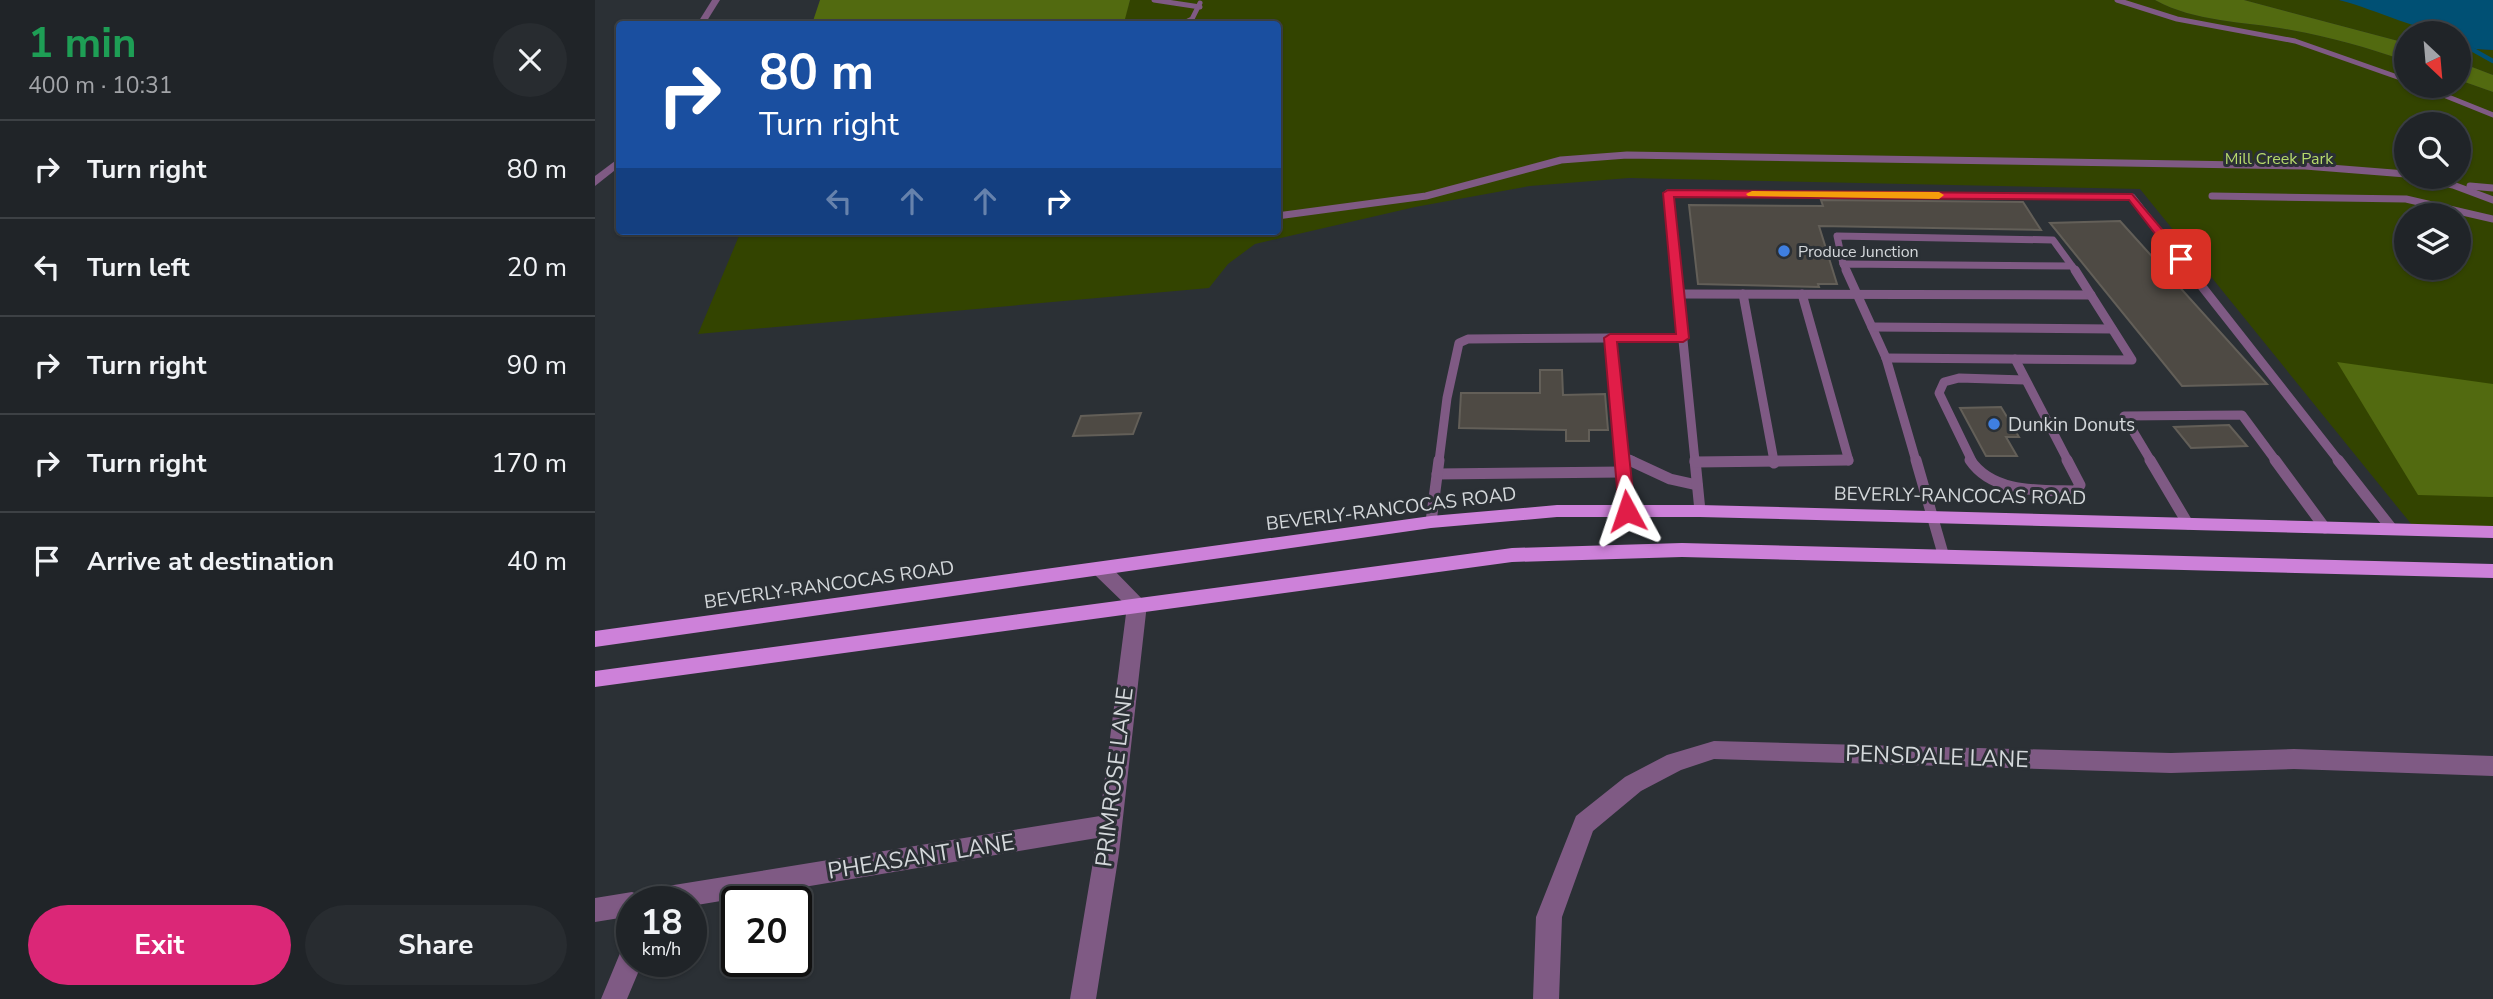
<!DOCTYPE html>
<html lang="en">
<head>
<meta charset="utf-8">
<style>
	body { margin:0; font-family:"Nunito Sans",sans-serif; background:#282c30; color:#f1f3f6; height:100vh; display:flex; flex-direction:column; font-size:26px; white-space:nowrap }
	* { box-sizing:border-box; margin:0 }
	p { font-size:23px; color:#a2a4a8 }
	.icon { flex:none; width:38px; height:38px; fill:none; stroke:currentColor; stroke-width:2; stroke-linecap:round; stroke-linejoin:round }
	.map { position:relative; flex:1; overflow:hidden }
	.side { display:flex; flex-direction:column; background:#202428; width:595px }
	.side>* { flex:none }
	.guide { position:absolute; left:21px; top:21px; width:665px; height:214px; border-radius:7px; box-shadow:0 2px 5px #0004,0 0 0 2px #3d4145; background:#1a4fa0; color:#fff; overflow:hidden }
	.needle { width:46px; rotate:154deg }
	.buttons { position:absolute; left:1799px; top:21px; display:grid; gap:14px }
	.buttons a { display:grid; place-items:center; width:77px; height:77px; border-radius:50%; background:#202428; box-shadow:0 2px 5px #0004,0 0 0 2px #3d4145; font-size:35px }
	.speed { position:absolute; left:21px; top:886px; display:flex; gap:14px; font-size:35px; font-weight:700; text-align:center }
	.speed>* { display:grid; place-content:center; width:91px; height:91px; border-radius:50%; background:#202428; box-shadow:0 2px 5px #0004,0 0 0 2px #3d4145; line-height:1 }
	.speed small { font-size:18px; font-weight:400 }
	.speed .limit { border:4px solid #111; border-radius:10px; background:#fff; color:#111 }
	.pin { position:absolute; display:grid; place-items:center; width:60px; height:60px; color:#fff; margin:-30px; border-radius:14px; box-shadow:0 4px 10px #0006 }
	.me { position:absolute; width:77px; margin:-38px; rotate:355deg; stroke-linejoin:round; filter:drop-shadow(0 0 5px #0008) }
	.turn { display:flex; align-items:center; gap:24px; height:147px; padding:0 28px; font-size:32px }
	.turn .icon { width:91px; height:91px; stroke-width:2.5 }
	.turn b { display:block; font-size:49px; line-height:60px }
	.lanes { display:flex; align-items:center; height:66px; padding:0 28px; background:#0003; justify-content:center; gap:35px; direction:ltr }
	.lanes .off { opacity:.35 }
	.round { display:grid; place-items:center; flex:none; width:74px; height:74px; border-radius:37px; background:#282c30 }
	.overview { display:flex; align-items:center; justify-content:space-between; height:119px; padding:0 28px }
	h1 { font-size:42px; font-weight:700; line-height:52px; color:#1e9e55 }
	.cta { display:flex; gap:14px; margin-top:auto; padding:14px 28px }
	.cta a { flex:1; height:80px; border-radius:42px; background:#db2777; color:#fff; font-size:28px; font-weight:700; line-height:80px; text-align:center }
	.cta a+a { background:#282c30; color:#f1f3f6 }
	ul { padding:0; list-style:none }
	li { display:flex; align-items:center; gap:21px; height:98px; padding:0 28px; border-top:2px solid #3d4145 }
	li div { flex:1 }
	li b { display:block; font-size:26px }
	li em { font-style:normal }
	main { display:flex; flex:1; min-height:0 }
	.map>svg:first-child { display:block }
	.green { fill:#340; fill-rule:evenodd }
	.forest { fill:#526a10 }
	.water { fill:#005074 }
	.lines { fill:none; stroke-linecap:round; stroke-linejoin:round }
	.stream { stroke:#005074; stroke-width:4.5 }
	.building { fill:#4e4a44; stroke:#635f58; stroke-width:2 }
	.lane-far3 { stroke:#7f5a84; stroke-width:5 }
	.lane-far2 { stroke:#7f5a84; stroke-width:7 }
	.lane-far1 { stroke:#7f5a84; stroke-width:9 }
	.lane { stroke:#7f5a84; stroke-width:11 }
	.street { fill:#7f5a84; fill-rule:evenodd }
	.primary { fill:#cd81d9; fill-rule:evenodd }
	.route { fill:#e11d48; stroke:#92132f; stroke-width:2 }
	.slow { fill:#f59e0b }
	.shop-dot { fill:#3f7fe0; stroke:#2b3035; stroke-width:2.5 }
	.labels { text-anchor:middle; stroke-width:6; stroke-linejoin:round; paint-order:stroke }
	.far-park-label { font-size:16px; fill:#b7da6c; stroke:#2b3035 }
	.far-poi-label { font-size:16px; fill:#d4d8db; stroke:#2b3035; text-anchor:start }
	.poi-label { font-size:19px; fill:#d4d8db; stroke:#2b3035; text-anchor:start }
	.street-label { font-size:19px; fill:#d4d8db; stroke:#2b3035 }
	.near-street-label { font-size:23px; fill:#d4d8db; stroke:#2b3035 }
</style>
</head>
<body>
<main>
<section class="side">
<div class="overview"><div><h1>1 min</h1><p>400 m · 10:31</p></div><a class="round"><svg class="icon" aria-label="close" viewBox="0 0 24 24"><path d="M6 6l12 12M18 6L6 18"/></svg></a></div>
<ul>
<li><svg class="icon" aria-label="right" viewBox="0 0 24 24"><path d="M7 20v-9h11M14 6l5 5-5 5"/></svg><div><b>Turn right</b></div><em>80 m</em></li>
<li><svg class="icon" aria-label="left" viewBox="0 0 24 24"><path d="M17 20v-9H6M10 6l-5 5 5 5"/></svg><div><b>Turn left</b></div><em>20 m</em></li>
<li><svg class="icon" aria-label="right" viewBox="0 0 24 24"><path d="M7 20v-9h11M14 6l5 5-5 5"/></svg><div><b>Turn right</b></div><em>90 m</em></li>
<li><svg class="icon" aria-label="right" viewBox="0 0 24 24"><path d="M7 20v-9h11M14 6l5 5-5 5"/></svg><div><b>Turn right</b></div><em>170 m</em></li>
<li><svg class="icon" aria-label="arrive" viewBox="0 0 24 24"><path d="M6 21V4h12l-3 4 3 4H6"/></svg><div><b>Arrive at destination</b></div><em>40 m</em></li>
</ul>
<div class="cta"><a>Exit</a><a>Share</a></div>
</section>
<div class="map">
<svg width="1898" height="999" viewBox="0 0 1898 999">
	<rect width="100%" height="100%" fill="#2b3035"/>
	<!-- green -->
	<g class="green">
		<path d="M535 0H1560C1602 23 1650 21 1696 30 1735 37 1774 48 1811 61V86H1864V80L1898 92V533L1821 530 1545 189 1034 178 935 186 820 207 660 244 633 264 614 288 103 334 146 231H682V24H475L529 19ZM1811 124H1864V177H1811ZM1811 215H1864V268H1811Z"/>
		<polygon points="1649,0 1744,0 1776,8 1840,33 1811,33 1811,43"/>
		<polygon points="1864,43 1881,49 1898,50 1898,75 1864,62"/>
	</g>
	<!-- forest -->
	<g class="forest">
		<polygon points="225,0 535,0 530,19 475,24 217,24"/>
		<path d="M1560 0H1649L1811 43V61C1774 48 1735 37 1696 30 1650 21 1602 23 1560 0Z"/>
		<polygon points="1864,62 1898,75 1898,92 1864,80"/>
		<polygon points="1742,362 1898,384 1898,497 1823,495"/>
	</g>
	<!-- water -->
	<path class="water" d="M1744 0H1898V50L1881 49 1864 43V33C1823 33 1784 10 1744 0Z"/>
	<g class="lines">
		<!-- stream -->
		<polyline class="stream" points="1864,42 1898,61"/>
	</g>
	<!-- building -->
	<g class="building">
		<polygon points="1226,200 1428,202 1446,230 1224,226 1242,284 1223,284 1224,287 1103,284 1094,205 1228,206"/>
		<polygon points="1525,221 1672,384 1587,386 1455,223"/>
		<polygon points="945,370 967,370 968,395 1010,394 1013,430 994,430 994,441 971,441 971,430 864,428 866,393 945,393"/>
		<polygon points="1406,407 1424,437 1411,437 1422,456 1391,456 1365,408"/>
		<polygon points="546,413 538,434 478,436 486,416"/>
		<polygon points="1634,425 1652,446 1596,448 1579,427"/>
	</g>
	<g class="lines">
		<!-- lane-far3 -->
		<g class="lane-far3">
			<polyline points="559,0 605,7"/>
			<polyline points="1522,0 1582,19 1700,41 1811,80"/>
			<polyline points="587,24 597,19 605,3"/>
			<polyline points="1826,86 1898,115"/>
		</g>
		<!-- lane-far2 -->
		<g class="lane-far2">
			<polyline points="1822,177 1858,185 1898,200"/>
			<polyline points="1875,186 1898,188"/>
			<polyline points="1617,196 1811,199 1898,219"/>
			<polyline points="682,216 831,196 966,160 1032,155 1710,166 1811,174"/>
			<polyline points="1248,264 1242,236 1458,240 1477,266"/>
			<polyline points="1081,272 1073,193 1537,197 1596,272"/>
			<polyline points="1252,272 1248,264 1477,266 1481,272"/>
		</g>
		<!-- lane-far1 -->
		<g class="lane-far1">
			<polyline points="1081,270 1100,461"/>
			<polyline points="1251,270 1291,358"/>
			<polyline points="1594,270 1744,461"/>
			<polyline points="1083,294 1496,295"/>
			<polyline points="1148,294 1179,461"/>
			<polyline points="1207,294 1254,461"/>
			<polyline points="1277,327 1517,329"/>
			<polyline points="1291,358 1537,360 1480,270"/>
			<polyline points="1291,358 1321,461"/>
			<polyline points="1420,359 1473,461"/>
			<polyline points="1026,456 1038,461"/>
			<polyline points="844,461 852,398 864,343 873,339 1015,338"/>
			<polyline points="1027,461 1015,338 1088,338"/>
			<polyline points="1377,461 1344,393 1349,382 1364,378 1430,380"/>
			<polyline points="1556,461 1529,416 1647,415 1681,461"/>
		</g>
		<!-- lane -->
		<g class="lane">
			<polyline points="1027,460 1032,511"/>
			<polyline points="1034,460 1075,479 1102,485"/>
			<polyline points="1100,460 1105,511"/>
			<polyline points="1178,460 1179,463"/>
			<polyline points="1321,460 1349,557"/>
			<path d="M1375 460C1398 494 1445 490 1481 491L1485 485 1472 460"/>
			<polyline points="1555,460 1593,524"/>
			<polyline points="1680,460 1730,528"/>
			<polyline points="1743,460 1797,529"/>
			<polyline points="1100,462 1253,460"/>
			<polyline points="842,474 1028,472"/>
			<polyline points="836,522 844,460"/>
		</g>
		<!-- street -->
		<g class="street">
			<polygon points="117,0 125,0 110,24 102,24"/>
			<polygon points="24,158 24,167 0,186 0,176"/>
			<polygon points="507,563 514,565 552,604 524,853 501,999 475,999 502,838 96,906 96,901 37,901 37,916 0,922 0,898 37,892 44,895 54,889 505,816 532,606 500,575 498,570 500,565"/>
			<polygon points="1119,741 1576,753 1699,749 1898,756 1898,776 1699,769 1576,773 1119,759 1086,770 1046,791 998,831 967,917 964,999 938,999 941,917 981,816 1030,777 1072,755"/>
			<polygon points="37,942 37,961 48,961 32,999 6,999 28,946"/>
		</g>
		<!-- primary -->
		<g class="primary">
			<polygon points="962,505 1105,505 1898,526 1898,538 1105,517 962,517 836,528 0,647 0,631 836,516"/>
			<polygon points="1087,543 1898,564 1898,578 1087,557 917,562 0,687 0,671 917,548"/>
		</g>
	</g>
	<!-- route -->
	<polygon class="route" points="1073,190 1537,194 1592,259 1582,262 1534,200 1079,197 1094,338 1088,342 1022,342 1040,511 1032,517 1024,511 1009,338 1015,334 1081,334 1068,193"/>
	<!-- slow -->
	<polygon class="slow" points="1157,191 1344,192 1349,195 1344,199 1153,196 1151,194"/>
	<!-- markers -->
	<g class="shop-dot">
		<circle cx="1189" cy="251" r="7"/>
		<circle cx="1399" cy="424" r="7"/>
	</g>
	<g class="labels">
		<!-- far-park labels -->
		<g class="far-park-label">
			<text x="1684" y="164">Mill Creek Park</text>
		</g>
		<!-- far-poi labels -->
		<g class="far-poi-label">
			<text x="1203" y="257">Produce Junction</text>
		</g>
		<!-- poi labels -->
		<g class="poi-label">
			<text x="1413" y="431">Dunkin Donuts</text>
		</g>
		<!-- street labels -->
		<g class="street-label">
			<text transform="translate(1365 495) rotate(1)" y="7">BEVERLY-RANCOCAS ROAD</text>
			<text transform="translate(796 508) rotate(-7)" y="7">BEVERLY-RANCOCAS ROAD</text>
			<text transform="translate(234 584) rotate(-8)" y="7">BEVERLY-RANCOCAS ROAD</text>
		</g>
		<!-- near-street labels -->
		<g class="near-street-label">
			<text transform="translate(1342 756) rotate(2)" y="8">PENSDALE LANE</text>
			<text transform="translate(519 777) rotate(-83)" y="8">PRIMROSE LANE</text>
			<text transform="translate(326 856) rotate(-9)" y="8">PHEASANT LANE</text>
		</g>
	</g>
</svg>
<div class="buttons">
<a><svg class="needle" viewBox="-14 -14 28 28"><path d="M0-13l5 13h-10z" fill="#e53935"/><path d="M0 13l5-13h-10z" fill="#a2a4a8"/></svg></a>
<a><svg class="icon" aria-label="search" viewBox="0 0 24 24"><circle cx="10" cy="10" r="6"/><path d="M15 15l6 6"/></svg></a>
<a><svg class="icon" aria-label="layers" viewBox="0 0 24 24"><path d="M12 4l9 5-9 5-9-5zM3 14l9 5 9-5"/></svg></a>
</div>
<div class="speed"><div>18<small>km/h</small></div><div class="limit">20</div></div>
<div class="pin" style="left:1586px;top:259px;background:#d93025"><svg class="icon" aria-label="arrive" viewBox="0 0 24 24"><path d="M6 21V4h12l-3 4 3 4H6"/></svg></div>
<svg class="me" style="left:1032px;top:511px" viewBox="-20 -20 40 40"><path d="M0-17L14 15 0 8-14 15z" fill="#e11d48" stroke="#fff" stroke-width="4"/></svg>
<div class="guide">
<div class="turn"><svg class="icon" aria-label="right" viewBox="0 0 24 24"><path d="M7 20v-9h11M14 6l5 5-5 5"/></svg><div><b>80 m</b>Turn right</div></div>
<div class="lanes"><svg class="icon off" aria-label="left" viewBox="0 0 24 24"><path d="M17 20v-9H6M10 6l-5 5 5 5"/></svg><svg class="icon off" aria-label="ahead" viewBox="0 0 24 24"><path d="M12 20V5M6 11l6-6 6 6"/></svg><svg class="icon off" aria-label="ahead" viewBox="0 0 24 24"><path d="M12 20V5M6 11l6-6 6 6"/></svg><svg class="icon" aria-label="right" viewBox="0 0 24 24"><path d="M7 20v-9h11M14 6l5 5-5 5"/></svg></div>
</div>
</div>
</main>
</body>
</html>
